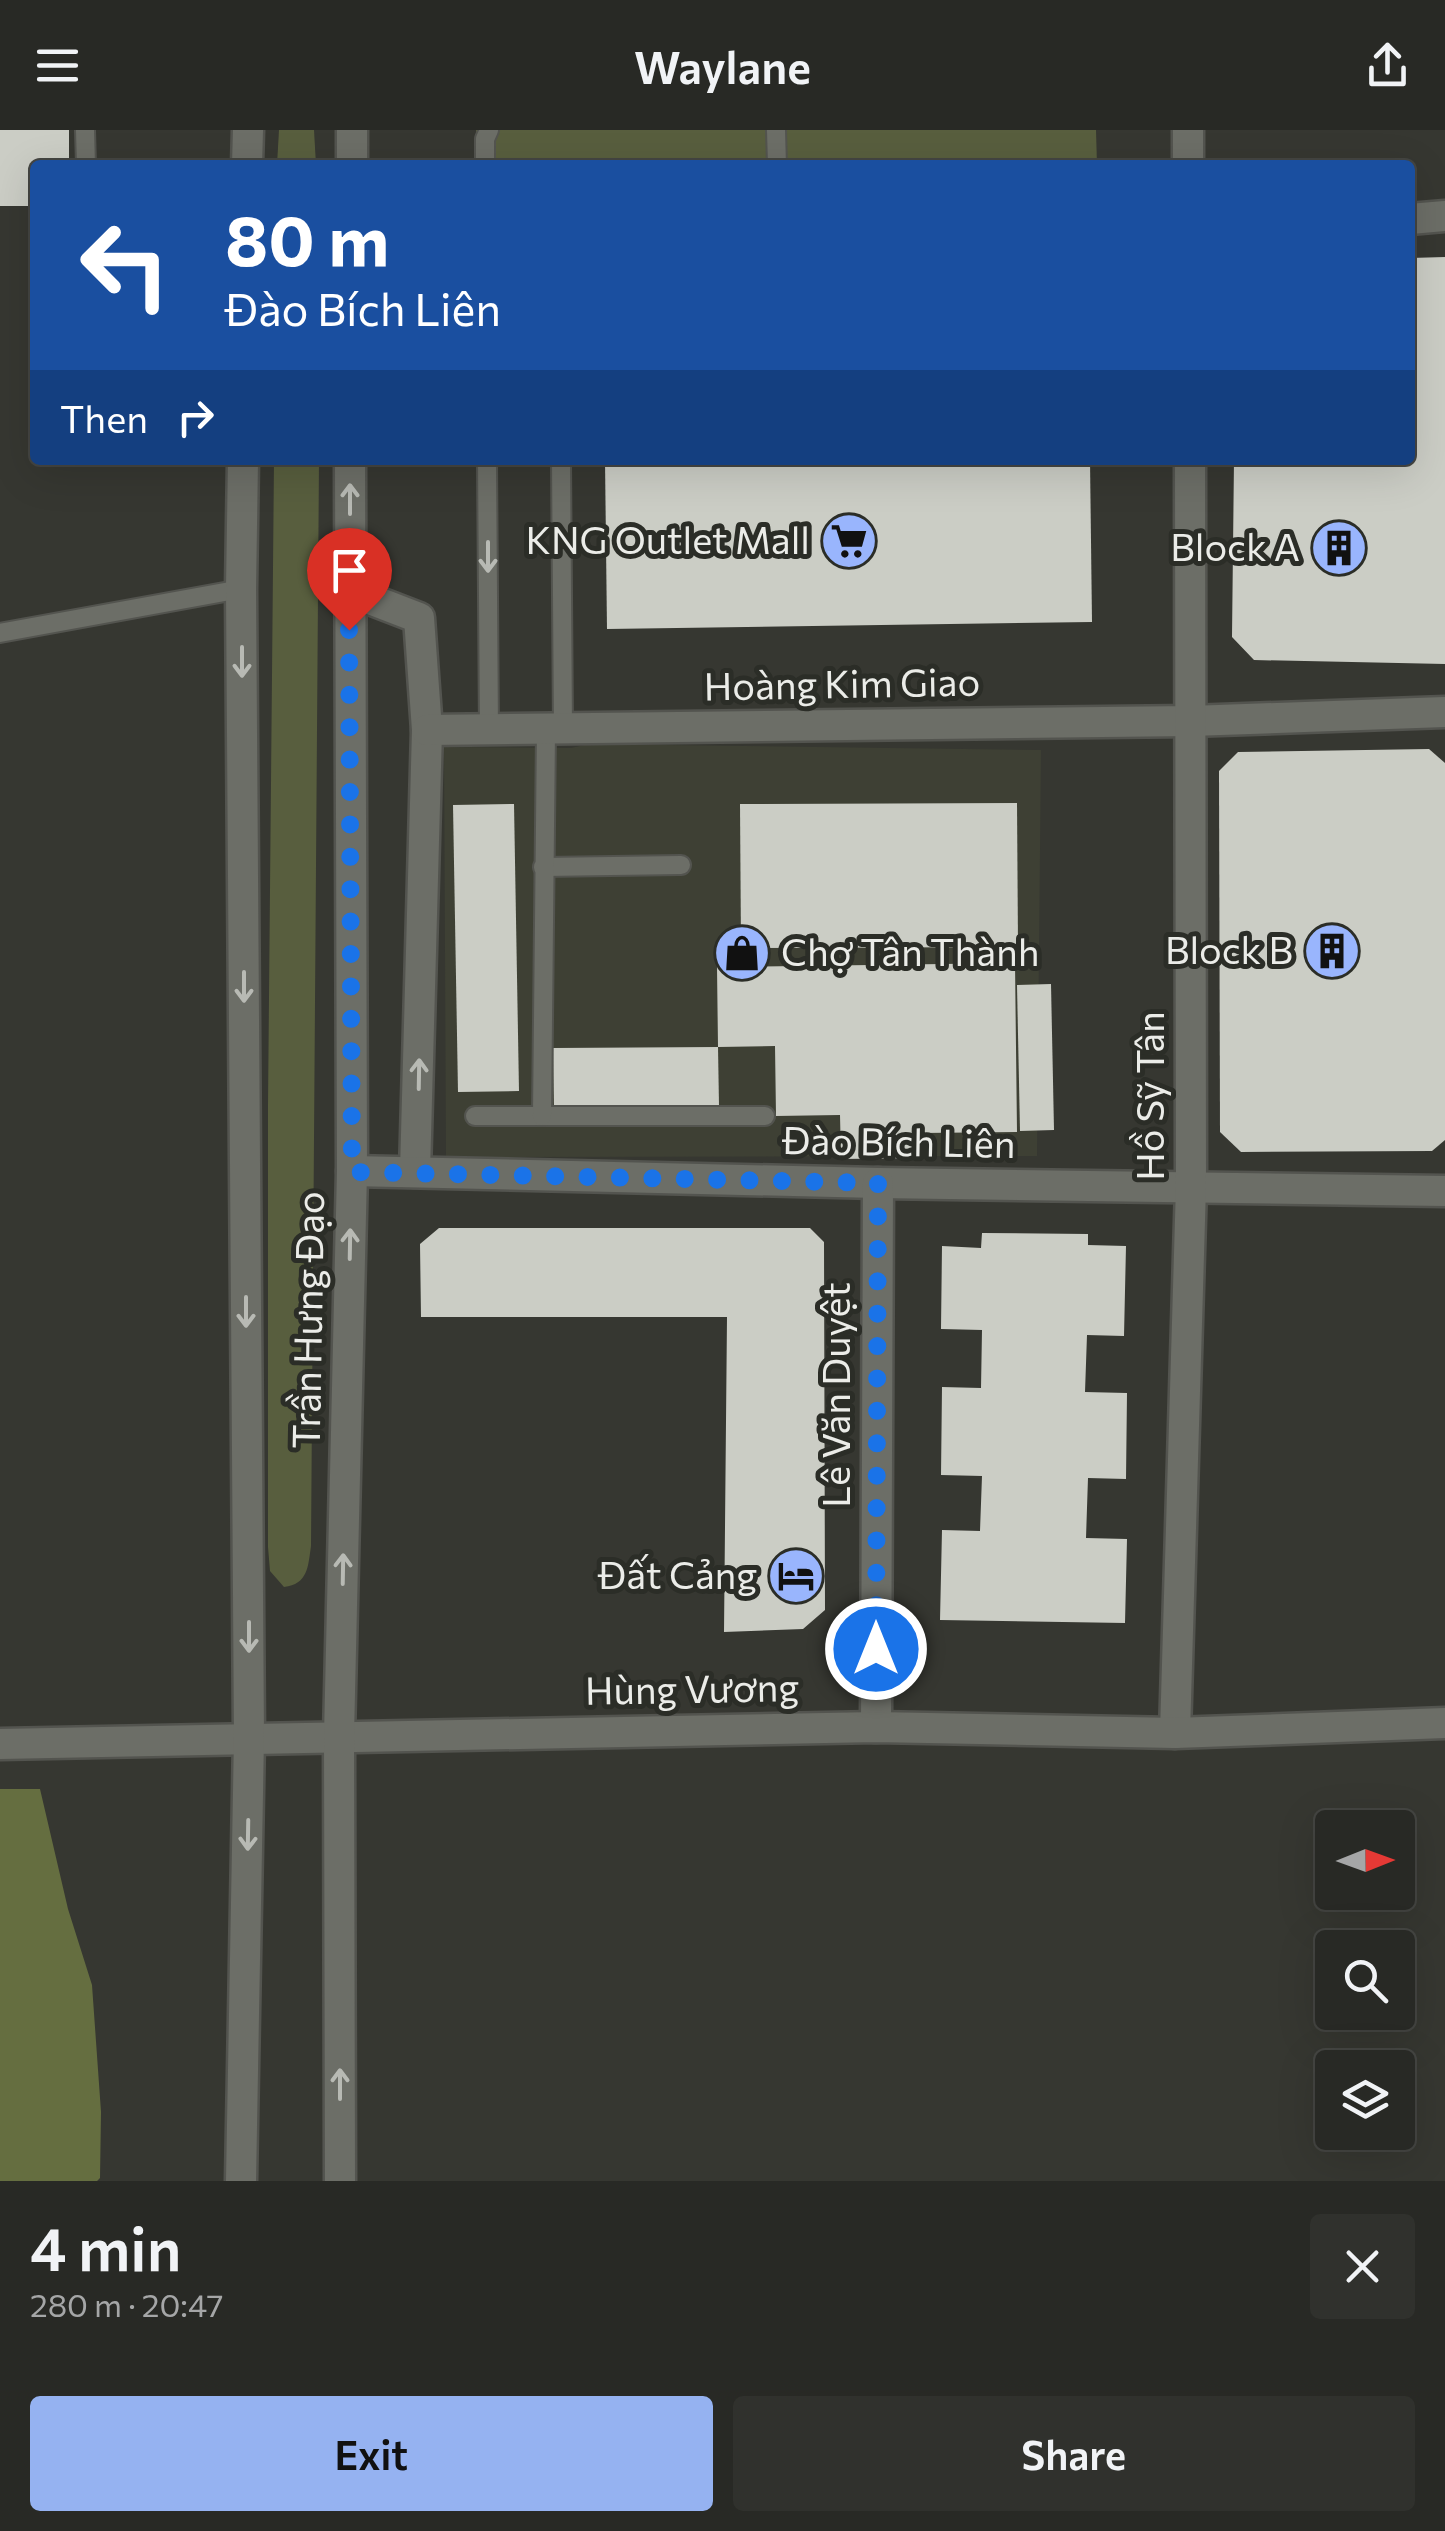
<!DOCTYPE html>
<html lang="en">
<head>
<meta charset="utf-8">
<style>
	body { margin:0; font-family:Commissioner,sans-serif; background:#30312d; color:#f1f3f6; height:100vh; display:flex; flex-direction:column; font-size:38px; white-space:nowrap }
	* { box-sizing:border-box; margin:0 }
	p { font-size:32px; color:#a5a6a7 }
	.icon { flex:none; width:55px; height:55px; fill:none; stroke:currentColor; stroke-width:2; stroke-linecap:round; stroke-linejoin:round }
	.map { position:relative; height:2051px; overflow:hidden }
	.drawer { display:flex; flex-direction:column; background:#282925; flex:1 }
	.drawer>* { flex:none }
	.top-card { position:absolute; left:30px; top:30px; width:1385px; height:305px; border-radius:10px; box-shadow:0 10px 40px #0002,0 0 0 2px #444542; background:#1a4fa0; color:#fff; overflow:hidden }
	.needle { width:65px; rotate:89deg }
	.fabs { position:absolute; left:1315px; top:1680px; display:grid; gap:20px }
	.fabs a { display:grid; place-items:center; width:100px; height:100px; border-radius:10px; background:#282925; box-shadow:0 10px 40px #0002,0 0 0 2px #444542; font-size:50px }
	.pin { position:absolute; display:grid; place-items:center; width:85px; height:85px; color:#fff; margin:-102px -42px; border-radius:50% 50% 50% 0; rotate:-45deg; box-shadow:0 0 10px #0007 }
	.pin .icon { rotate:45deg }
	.me { position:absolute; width:110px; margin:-55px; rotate:0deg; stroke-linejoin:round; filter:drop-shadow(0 0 8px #0008) }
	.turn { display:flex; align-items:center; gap:35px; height:210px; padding:0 30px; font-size:45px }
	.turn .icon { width:130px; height:130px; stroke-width:2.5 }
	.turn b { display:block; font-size:70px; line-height:85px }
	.then { display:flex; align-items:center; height:95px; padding:0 30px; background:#0003; gap:20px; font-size:38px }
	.round { display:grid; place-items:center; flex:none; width:105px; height:105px; border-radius:10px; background:#30312d }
	.overview { display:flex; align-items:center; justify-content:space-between; height:170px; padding:0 30px }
	h1 { font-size:60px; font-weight:600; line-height:75px }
	.primary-button { display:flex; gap:20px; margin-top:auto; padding:20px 30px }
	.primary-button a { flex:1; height:115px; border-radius:10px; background:#95b2f1; color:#111; font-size:40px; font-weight:600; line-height:115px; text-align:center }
	.primary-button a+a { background:#30312d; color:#f1f3f6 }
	header { display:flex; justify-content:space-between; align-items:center; height:130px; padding:0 30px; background:#282925; font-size:45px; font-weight:600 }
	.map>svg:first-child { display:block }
	.built { fill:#3e4034 }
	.green { fill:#585e3e }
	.forest { fill:#656e40 }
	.building { fill:#cbcdc5 }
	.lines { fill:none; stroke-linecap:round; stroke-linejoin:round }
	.lane-casing { stroke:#53544f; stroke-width:22 }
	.street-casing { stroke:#53544f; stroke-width:35 }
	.secondary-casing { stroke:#53544f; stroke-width:35 }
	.lane { stroke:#6c6e67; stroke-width:18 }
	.street { stroke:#6c6e67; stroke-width:30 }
	.secondary { stroke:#6c6e67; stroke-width:30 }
	.oneway { stroke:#b8bab4 }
	.route { stroke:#1a73e8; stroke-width:18; stroke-dasharray:0 32.4 }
	.labels { text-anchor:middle; stroke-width:10; stroke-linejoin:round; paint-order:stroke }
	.poi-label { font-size:38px; fill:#ebece8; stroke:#2b2d27; text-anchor:end }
	.street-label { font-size:38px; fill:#ebece8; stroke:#2b2d27 }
</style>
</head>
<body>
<header><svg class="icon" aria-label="menu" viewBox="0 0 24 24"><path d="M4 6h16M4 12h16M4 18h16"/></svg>Waylane<svg class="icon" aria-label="share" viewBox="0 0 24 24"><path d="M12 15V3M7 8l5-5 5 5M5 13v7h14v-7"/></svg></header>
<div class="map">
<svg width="1445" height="2051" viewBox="0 0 1445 2051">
	<rect width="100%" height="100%" fill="#363731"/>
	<!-- built -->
	<polygon class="built" points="589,614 1041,620 1037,1026 446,1027 444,617 571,618"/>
	<!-- green -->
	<g class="green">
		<polygon points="279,0 314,0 316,35 277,35"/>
		<polygon points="476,0 1096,0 1097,35 477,35"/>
		<path d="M274 330H319L311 1416C308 1437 308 1454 284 1457L270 1441 268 1417V975Z"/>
	</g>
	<!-- forest -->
	<polygon class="forest" points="0,1659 40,1659 68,1779 92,1855 101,1982 100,2048 97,2051 0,2051"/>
	<!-- building -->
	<g class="building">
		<polygon points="0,0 69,0 69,35 35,35 35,76 0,76"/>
		<polygon points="1445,127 1445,534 1254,530 1232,507 1234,330 1410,330 1410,128"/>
		<polygon points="605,330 1090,330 1092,492 607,499"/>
		<polygon points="1429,619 1445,633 1445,1010 1432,1021 1241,1022 1220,1002 1219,641 1238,622"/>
		<polygon points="1017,673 1018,817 741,818 740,674"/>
		<polygon points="514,674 519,961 458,962 453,675"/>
		<polygon points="1015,833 1017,1002 921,1003 921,1028 841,1029 840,985 776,986 775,916 718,917 717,837"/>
		<polygon points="1051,854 1054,1000 1020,1001 1017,855"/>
		<polygon points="718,917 719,976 554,978 553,918"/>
		<polygon points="439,1098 810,1098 824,1112 825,1480 803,1499 724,1502 727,1187 421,1187 420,1114"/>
		<polygon points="982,1103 1088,1104 1088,1115 1126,1116 1124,1206 1087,1205 1085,1262 1127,1263 1126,1349 1088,1348 1086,1408 1127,1409 1125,1493 940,1490 942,1400 980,1401 982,1346 941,1345 942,1257 981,1258 982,1200 941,1199 942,1116 981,1118"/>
	</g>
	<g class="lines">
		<!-- lane casing -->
		<g class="lane-casing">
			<g id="lane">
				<polyline points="85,0 86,35"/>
				<polyline points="776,0 777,35"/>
				<polyline points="485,35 485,9 489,0"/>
				<polyline points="487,330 489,602"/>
				<polyline points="561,330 563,600"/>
				<polyline points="0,503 241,459"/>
				<polyline points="543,737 681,735"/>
				<polyline points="475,986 765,986"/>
				<polyline points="542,986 546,600"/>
			</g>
		</g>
		<!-- street casing -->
		<g class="street-casing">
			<g id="street">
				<polyline points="1188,35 1188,0"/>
				<polyline points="1410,89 1445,86"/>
				<polyline points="349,461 419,488 427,600 415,1042"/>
				<polyline points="427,600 1191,591 1445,582"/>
				<polyline points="352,1041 878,1053 1445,1061"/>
				<polyline points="876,1597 878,1053"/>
				<polyline points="1175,1603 1191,1056 1190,330"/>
			</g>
		</g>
		<!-- secondary casing -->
		<g class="secondary-casing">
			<g id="secondary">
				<polyline points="247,35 248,0"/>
				<polyline points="352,35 352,0"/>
				<polyline points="0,1614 876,1597 1175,1603 1445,1593"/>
				<polyline points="241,2051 249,1607 241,459 243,330"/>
				<polyline points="340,2051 339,1606 352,1041 350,330"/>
			</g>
		</g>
		<!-- lane -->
		<use href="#lane" class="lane"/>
		<!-- street -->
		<use href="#street" class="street"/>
		<!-- secondary -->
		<use href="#secondary" class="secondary"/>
	</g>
	<!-- one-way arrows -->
	<defs><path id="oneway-shaft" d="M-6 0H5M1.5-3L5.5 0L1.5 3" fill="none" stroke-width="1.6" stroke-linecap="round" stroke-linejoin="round" transform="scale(2.5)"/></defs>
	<g class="oneway">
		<use href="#oneway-shaft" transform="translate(350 369) rotate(-90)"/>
		<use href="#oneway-shaft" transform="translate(488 427) rotate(90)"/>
		<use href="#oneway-shaft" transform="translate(242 532) rotate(90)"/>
		<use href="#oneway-shaft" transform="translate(244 857) rotate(90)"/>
		<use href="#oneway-shaft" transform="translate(419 944) rotate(-89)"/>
		<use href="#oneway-shaft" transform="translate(350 1114) rotate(-89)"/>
		<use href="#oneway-shaft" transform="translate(246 1182) rotate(90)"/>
		<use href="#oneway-shaft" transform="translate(343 1439) rotate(-89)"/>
		<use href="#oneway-shaft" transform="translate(249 1507) rotate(90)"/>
		<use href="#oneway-shaft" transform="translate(248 1705) rotate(91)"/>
		<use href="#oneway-shaft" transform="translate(340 1954) rotate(-90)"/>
	</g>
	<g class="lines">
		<!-- route -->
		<polyline class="route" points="349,500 352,1042 878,1053 876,1519"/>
	</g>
	<!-- icons -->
	<defs>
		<g id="supermarket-disc" transform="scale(2.875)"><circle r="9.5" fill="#99b5fd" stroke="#2b2d27"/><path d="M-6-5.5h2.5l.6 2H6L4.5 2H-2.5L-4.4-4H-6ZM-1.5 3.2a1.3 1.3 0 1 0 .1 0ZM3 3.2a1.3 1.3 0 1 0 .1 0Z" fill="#111"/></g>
		<g id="building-disc" transform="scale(2.875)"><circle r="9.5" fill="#99b5fd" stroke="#2b2d27"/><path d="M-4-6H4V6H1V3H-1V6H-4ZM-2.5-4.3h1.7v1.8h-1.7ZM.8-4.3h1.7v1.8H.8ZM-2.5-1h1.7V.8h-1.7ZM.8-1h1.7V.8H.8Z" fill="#111"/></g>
		<g id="shop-disc" transform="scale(2.875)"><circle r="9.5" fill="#99b5fd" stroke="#2b2d27"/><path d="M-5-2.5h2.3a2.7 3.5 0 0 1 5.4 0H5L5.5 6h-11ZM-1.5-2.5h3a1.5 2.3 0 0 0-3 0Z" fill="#111"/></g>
		<g id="hotel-disc" transform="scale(2.875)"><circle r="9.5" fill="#99b5fd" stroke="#2b2d27"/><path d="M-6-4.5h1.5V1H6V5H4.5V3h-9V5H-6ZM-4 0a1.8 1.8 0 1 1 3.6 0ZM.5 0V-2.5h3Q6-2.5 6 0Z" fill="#111"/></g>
	</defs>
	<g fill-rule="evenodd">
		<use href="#supermarket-disc" x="849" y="411"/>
		<use href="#building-disc" x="1339" y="418"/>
		<use href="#building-disc" x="1332" y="821"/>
		<use href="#shop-disc" x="742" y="823"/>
		<use href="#hotel-disc" x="796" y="1446"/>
	</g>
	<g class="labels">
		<!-- poi labels -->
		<g class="poi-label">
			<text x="810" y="424">KNG Outlet Mall</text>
			<text x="1300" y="431">Block A</text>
			<text x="1293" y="834">Block B</text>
			<text x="781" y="836" text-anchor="start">Chợ Tân Thành</text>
			<text x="757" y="1459">Đất Cảng</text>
		</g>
		<!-- street labels -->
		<g class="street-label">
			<text transform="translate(842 555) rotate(-1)" y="13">Hoàng Kim Giao</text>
			<text transform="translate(1151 966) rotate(-90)" y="13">Hồ Sỹ Tân</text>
			<text transform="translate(899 1013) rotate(1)" y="13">Đào Bích Liên</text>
			<text transform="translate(309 1190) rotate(-89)" y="13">Trần Hưng Đạo</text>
			<text transform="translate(837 1265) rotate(-90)" y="13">Lê Văn Duyệt</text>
			<text transform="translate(692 1560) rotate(-1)" y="13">Hùng Vương</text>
		</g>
	</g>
</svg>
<div class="fabs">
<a><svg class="needle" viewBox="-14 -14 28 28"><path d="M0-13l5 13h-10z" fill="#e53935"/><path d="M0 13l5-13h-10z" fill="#a5a6a7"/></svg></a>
<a><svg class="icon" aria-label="search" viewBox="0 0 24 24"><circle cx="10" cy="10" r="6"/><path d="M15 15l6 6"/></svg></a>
<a><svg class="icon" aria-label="layers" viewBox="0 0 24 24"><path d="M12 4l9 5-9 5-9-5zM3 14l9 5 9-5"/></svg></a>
</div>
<div class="pin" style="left:349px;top:500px;background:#d93025"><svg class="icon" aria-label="arrive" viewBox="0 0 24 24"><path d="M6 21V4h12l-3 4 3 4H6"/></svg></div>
<svg class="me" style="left:876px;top:1519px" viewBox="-20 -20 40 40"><circle r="17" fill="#1a73e8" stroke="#fff" stroke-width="3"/><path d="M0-11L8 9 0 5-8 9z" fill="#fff"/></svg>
<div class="top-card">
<div class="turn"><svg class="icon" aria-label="left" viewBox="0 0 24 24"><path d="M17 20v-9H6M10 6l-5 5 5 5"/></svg><div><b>80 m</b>Đào Bích Liên</div></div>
<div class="then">Then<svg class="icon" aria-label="right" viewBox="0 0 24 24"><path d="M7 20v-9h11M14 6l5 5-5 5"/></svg></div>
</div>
</div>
<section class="drawer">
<div class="overview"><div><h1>4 min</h1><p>280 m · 20:47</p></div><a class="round"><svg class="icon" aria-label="close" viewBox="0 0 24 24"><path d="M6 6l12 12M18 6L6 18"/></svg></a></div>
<div class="primary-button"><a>Exit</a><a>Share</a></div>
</section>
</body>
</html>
